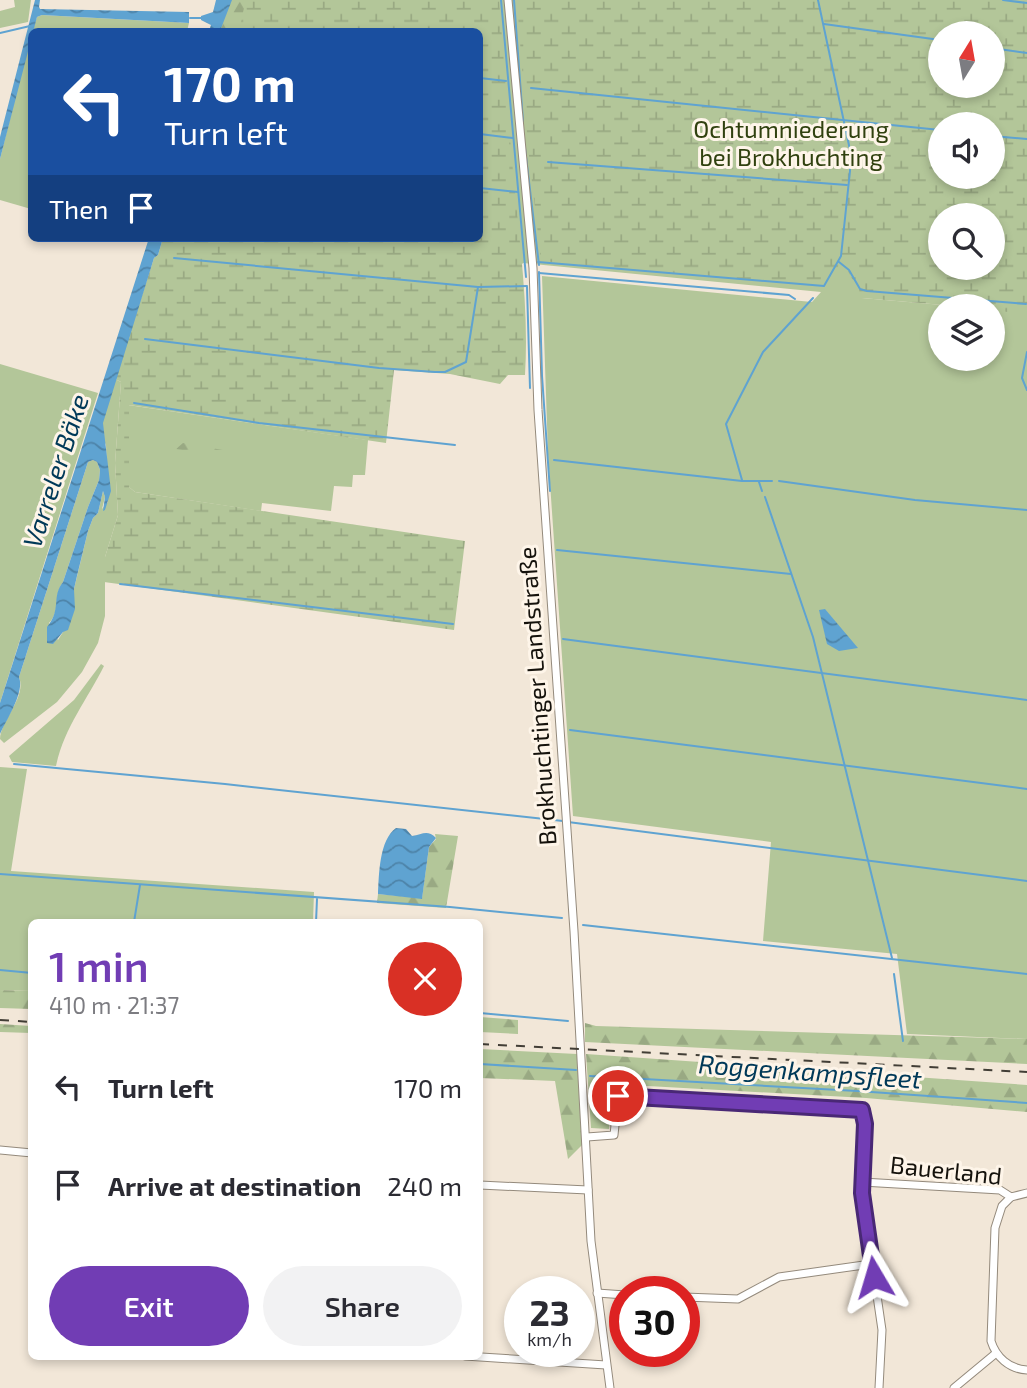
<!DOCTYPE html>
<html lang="en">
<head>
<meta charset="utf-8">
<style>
	body { margin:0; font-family:"Exo 2",sans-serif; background:#f2f2f3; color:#2b2b33; height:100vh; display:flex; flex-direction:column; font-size:26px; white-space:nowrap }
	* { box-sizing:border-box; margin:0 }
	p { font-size:23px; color:#7c7c81 }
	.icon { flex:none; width:38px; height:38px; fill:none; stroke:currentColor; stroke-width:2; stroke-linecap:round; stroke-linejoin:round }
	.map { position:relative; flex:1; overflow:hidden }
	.drawer { position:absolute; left:28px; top:919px; width:455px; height:441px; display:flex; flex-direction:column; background:#fff; border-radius:10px; box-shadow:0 4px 10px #0003 }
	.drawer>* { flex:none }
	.hud { position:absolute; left:28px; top:28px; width:455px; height:214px; border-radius:10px; box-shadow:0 4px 10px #0003; background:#1a4fa0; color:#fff; overflow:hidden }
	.needle { width:46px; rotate:11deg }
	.buttons { position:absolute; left:928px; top:21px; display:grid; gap:14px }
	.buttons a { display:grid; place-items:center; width:77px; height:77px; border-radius:50%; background:#fff; box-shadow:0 4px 10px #0003; font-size:35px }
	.speed { position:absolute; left:504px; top:1276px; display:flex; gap:14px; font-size:35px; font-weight:700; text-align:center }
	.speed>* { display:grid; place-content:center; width:91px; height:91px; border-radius:50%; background:#fff; box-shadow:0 4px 10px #0003; line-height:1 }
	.speed small { font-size:18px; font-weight:400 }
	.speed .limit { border:10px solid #d22; background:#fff; color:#111 }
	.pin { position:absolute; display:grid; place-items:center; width:60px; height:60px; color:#fff; margin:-30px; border:4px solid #fff; border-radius:50%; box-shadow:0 2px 7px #0007 }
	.me { position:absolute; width:77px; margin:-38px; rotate:353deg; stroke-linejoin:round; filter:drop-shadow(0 0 5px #0008) }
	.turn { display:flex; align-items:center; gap:24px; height:147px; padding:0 21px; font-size:32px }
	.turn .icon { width:91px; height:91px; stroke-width:2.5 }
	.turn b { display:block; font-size:49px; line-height:60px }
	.then { display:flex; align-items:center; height:66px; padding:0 21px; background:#0003; gap:14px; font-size:26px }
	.round { display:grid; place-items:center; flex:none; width:74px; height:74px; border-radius:37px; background:#f2f2f3 }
	.overview { display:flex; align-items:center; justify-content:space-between; height:119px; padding:0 21px }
	h1 { font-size:42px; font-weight:600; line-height:52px; color:#713db4 }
	.cta { display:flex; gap:14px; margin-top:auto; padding:14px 21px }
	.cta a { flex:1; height:80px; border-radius:42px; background:#713db4; color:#fff; font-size:28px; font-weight:600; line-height:80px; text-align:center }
	.cta a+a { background:#f2f2f3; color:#2b2b33 }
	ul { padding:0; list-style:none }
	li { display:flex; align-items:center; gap:21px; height:98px; padding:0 21px }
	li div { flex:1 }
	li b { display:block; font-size:26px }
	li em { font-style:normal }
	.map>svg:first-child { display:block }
	.green { fill:#b3c699; fill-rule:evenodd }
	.forest { fill:url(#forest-firs) }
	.wetland { fill:url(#wetland-marsh); fill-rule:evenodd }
	.water { fill:url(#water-waves) }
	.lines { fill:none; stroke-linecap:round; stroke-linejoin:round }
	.stream { stroke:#5fa3d1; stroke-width:2 }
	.minor-casing { stroke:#948a7c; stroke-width:9 }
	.minor { stroke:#fff; stroke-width:7 }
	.rail { stroke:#423e36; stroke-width:2; stroke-dasharray:9 9; stroke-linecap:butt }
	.route-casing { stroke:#492875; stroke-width:18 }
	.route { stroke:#713db4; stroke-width:12 }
	.labels { text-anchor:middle; stroke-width:6; stroke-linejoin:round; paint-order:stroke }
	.park-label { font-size:24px; fill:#30410f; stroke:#fef5e9 }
	.street-label { font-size:24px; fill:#15120c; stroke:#fef5e9 }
	.water-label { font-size:26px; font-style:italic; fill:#003958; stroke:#fef5e9 }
</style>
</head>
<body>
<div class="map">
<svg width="1027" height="1388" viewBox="0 0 1027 1388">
	<defs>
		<pattern id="forest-firs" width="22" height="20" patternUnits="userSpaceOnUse" patternTransform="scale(1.75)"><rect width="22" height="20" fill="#b3c699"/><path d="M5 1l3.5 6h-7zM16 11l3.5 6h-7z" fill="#99a983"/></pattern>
		<pattern id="wetland-marsh" width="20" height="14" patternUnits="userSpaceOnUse" patternTransform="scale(1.75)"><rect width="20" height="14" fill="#b3c699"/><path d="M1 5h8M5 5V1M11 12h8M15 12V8" fill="none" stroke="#99a983"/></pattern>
		<pattern id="water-waves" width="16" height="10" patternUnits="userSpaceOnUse" patternTransform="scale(1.75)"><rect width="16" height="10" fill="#5fa3d1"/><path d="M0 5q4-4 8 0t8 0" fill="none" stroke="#4d83a8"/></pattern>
	</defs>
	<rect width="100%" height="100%" fill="#f2e7d8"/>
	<!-- green -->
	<g class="green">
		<polygon points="14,0 31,0 28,22 0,28 0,11 15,7"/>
		<path d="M221 0H1027V1039L907 1034 897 954 763 941 771 842 573 816 548 454 542 276 812 302 821 292 523 263 512 276 160 238H480V32L213 31ZM940 33H992V86H940ZM940 124H992V177H940ZM940 215H992V268H940ZM862 296 992 306 1002 310H992V359H940V306H954L862 298Z"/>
		<polygon points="42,15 189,23 187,31 32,32 37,17"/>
		<polygon points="31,34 31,209 0,200 0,159"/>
		<polygon points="0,364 98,393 0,703"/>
		<path d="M115 379 121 382 115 463 118 515 105 557V616L98 643 82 672 57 702 4 743 0 739C1 720 27 697 19 677L88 462 93 460 97 462 100 470 99 480 88 507 63 582C53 595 61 611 49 623L58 640 63 632 74 599V589L88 531 93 518 98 513 103 491 105 497 102 509 108 502 106 445C95 427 110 397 115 379Z"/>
		<polygon points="128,405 368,440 365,475 353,475 352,487 334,486 331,511 262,503 261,511 135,492 129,487"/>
		<path d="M101 664 104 666C87 700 64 728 56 766L12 762 9 756 74 700Z"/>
		<polygon points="0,767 27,769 11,871 314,892 313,922 32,922 31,991 0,990"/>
	</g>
	<!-- forest -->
	<g class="forest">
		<polygon points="232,0 246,0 239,31 220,32"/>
		<polygon points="183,443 234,452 233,455 228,457 176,449"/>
		<polygon points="435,834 458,836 446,908 377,903 378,894 422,898 429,847 436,839"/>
		<polygon points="0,990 31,991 31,1009 0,1008"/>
		<polygon points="480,1017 518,1020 518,1034 480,1032"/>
		<polygon points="585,1023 596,1026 1027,1039 1027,1064 585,1042"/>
		<polygon points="0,1024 31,1026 31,1033 0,1032"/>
		<polygon points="480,1049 577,1054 583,1144 568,1159 555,1081 480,1078"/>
		<polygon points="586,1054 1027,1085 1027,1112 866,1098 612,1084 609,1129 591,1128"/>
	</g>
	<!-- wetland -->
	<g class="wetland">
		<path d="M246 0H499C504 61 508 122 514 182 520 247 529 311 525 375H508L500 384 450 374 394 370 386 443 129 405V487L135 492 465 541 454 630 104 582 105 557 118 515 115 463 121 382 115 379 154 258 158 255 163 238H480V32L239 31Z"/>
		<path d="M517 0H1027V307L1016 313 992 310V306H954L862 298 848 271 839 265 829 282 811 285 541 261 527 138ZM940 33H992V86H940ZM940 124H992V177H940ZM940 215H992V268H940Z"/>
	</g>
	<!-- water -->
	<g class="water">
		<polygon points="35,0 40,0 39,7 40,9 189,12 189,23 42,15 37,17 0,159 0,137"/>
		<polygon points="216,0 232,0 220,31 209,31 211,25 201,20 201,16 213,12"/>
		<path d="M149 238H163L158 255 154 258 103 423 111 491 105 510 103 511 105 497 103 491 98 513 93 518 88 531 77 576 74 589 75 609 68 630 63 632 53 644 47 643V627C62 609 51 597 63 582L88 507 99 480 100 470 97 462 93 460 88 462 19 677C25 692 6 720 0 734V703Z"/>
		<polygon points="825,609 858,648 839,651 827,644 819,610"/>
		<path d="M396 828 406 829 412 836C422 835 427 829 436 838L429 847 422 899 378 894C379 875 379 840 396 828Z"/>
	</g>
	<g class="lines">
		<!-- stream -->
		<g class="stream">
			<polyline points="501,0 526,277"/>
			<polyline points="514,0 523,121"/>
			<polyline points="1003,0 1027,3"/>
			<polyline points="190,18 202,18"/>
			<polyline points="824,24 940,40"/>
			<polyline points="0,33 30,26"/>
			<polyline points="992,48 1027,53"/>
			<polyline points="480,78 506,81"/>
			<polyline points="531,88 940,130"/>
			<polyline points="480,134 513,138"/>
			<polyline points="992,136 1027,139"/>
			<polyline points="525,148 539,265"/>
			<polyline points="548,162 847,185"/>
			<polyline points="480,188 518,192"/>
			<polyline points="174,258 478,287 527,286"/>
			<polyline points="538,262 824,286 841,256 850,171 850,150 818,0"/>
			<polyline points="839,262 849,270 860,289 867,291 1026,304"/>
			<polyline points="539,272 542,376 550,491"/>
			<polyline points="539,273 789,295 795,299"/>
			<polyline points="527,287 530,388"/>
			<polyline points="145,339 379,368 435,372 445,372 466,362 478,287"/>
			<polyline points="1027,352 1022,378 1027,390"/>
			<polyline points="134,403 259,423 455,445"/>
			<polyline points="554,460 742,481 772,481"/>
			<polyline points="742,480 726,424 763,352 813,298"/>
			<polyline points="779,481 915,500 1027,510"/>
			<polyline points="759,482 762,491"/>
			<polyline points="765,497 813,637 892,958"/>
			<polyline points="557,550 791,574"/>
			<polyline points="120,584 453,624"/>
			<polyline points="563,639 1027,700"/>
			<polyline points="570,730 1027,789"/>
			<polyline points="14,764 225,784 563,821"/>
			<polyline points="568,822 1027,881"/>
			<polyline points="0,874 450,907 562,918"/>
			<polyline points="134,922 140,885"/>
			<polyline points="316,922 317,899"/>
			<polyline points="583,925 1027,974"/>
			<polyline points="0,970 32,973"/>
			<polyline points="894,974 903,1041"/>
			<polyline points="480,1013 568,1021"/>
			<polyline points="480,1064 576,1070"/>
			<polyline points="590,1076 857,1091 1027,1103"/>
		</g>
		<!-- minor casing -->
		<g class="minor-casing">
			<g id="minor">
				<polyline points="508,0 533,268 538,410 574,931 591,1241 610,1388"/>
				<polyline points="587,1137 614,1135 618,1096 862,1110 865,1124 862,1193 882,1330 879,1388"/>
				<polyline points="0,1150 32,1153"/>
				<polyline points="862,1182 1000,1190 1011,1197 1027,1193"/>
				<polyline points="480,1185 588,1190"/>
				<path d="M1011 1197 1002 1206 995 1228 991 1341C996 1357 1009 1369 1027 1370"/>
				<polyline points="597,1293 625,1295"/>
				<polyline points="684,1297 738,1299 779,1277 871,1264"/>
				<polyline points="465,1356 606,1365"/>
				<polyline points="954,1388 995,1354"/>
			</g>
		</g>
		<!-- minor -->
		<use href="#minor" class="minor"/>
		<!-- rail -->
		<g class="rail">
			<polyline points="0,1020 32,1022"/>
			<polyline points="480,1044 1027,1072"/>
		</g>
	</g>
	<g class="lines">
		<!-- route casing -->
		<g class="route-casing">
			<polyline id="route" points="618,1096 862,1110 865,1124 862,1193 874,1277"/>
		</g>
		<!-- route -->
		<use href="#route" class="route"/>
	</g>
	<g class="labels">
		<!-- park labels -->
		<g class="park-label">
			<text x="791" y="138">Ochtumniederung<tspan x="791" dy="28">bei Brokhuchting</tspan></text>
		</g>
		<!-- street labels -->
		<g class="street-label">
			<text transform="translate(538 696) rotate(-94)" y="8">Brokhuchtinger Landstraße</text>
			<text transform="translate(946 1171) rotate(6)" y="8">Bauerland</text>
		</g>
		<!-- water labels -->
		<g class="water-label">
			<text transform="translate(56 471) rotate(-72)" y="9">Varreler Bäke</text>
			<text transform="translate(810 1072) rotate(4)" y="9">Roggenkampsfleet</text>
		</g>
	</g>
</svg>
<div class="buttons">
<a><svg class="needle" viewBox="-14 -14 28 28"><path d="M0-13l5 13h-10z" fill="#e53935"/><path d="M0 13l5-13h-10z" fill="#7c7c81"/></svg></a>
<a><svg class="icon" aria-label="sound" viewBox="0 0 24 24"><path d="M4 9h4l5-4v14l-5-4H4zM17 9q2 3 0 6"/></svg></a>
<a><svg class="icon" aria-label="search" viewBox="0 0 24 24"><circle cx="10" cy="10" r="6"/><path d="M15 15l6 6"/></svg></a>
<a><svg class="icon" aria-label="layers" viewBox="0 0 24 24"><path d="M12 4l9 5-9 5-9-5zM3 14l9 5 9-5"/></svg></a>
</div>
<div class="speed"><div>23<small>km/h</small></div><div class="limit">30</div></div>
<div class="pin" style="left:618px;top:1096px;background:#d93025"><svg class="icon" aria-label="arrive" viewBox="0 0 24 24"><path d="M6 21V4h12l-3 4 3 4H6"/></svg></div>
<svg class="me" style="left:874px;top:1277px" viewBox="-20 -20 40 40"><path d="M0-17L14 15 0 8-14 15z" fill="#713db4" stroke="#fff" stroke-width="4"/></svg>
<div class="hud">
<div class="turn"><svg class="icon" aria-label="left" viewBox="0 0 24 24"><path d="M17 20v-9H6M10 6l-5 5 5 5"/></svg><div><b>170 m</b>Turn left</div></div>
<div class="then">Then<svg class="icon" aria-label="arrive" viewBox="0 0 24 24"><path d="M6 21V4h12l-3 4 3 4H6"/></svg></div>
</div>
<section class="drawer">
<div class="overview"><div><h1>1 min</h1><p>410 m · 21:37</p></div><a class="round" style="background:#d93025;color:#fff"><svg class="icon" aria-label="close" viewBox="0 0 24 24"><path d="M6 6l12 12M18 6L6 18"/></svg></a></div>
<ul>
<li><svg class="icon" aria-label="left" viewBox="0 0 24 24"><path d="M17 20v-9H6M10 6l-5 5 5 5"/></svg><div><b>Turn left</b></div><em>170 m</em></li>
<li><svg class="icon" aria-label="arrive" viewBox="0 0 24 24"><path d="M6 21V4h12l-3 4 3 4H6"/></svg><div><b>Arrive at destination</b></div><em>240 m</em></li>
</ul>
<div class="cta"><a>Exit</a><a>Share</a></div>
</section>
</div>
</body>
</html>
